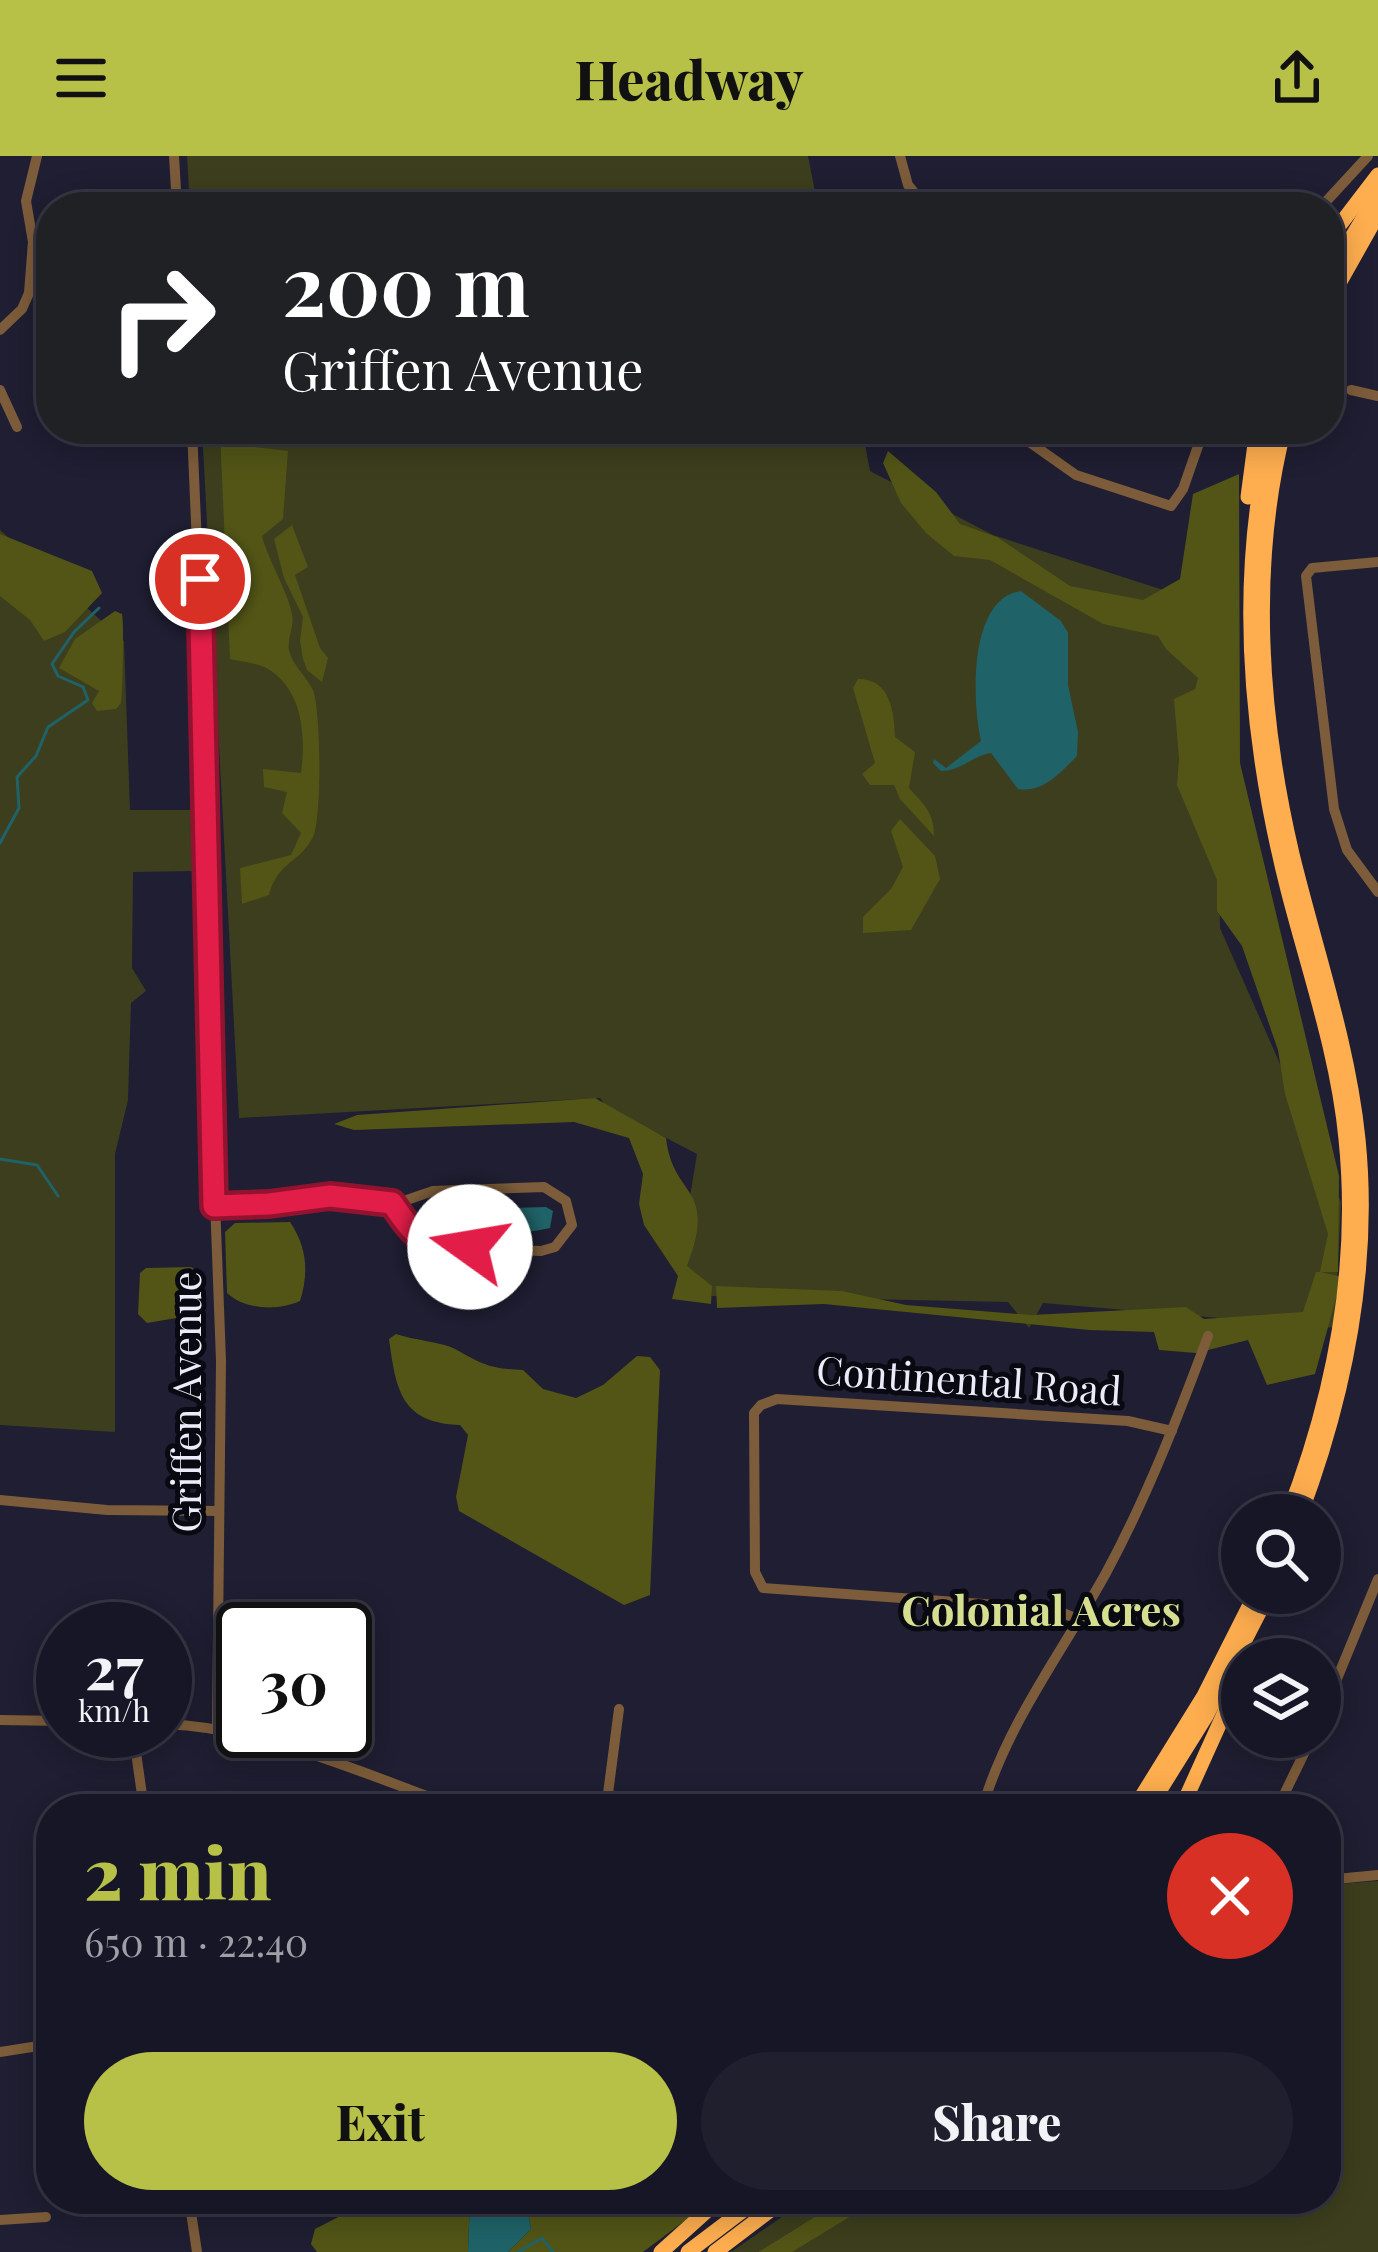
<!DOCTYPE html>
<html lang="en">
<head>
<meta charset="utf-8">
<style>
	body { margin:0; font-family:"Playfair Display",serif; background:#201f2e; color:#f1f3f6; height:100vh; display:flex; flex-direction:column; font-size:45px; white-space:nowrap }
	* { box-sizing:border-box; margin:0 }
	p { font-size:39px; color:#9e9fa7 }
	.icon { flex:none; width:66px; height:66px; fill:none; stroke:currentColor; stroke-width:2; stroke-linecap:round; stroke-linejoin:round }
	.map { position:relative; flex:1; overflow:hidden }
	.drawer { position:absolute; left:36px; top:1638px; width:1305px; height:420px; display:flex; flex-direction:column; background:#171626; border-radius:48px; box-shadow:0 6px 30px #0003,0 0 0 3px #363543 }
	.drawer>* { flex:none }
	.guide { position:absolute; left:36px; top:36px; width:1308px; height:252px; border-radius:48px; box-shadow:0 6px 30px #0003,0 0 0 3px #363543; background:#202124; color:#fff; overflow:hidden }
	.controls { position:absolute; left:1221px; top:1338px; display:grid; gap:24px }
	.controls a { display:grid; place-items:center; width:120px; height:120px; border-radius:50%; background:#171626; box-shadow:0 6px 30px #0003,0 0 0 3px #363543; font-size:60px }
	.speed { position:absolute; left:36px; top:1446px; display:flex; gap:24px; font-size:60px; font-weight:700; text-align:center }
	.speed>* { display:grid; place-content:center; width:156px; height:156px; border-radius:50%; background:#171626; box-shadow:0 6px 30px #0003,0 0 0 3px #363543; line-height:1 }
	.speed small { font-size:30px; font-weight:400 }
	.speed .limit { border:6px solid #111; border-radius:18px; background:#fff; color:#111 }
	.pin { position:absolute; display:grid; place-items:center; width:102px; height:102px; color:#fff; margin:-51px; border:6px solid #fff; border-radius:50%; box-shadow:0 3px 12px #0007 }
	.me { position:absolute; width:132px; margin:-66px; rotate:283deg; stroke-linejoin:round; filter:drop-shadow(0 0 9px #0008) }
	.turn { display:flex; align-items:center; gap:42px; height:252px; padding:0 48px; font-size:54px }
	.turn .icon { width:156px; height:156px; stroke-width:2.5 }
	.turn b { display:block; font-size:84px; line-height:102px }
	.round { display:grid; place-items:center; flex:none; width:126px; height:126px; border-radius:63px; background:#201f2e }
	.headline { display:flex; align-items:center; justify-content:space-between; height:204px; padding:0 48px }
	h1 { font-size:72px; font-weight:800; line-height:90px; color:#b8c147 }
	.action { display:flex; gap:24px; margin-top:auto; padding:24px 48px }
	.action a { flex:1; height:138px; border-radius:72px; background:#b8c147; color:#111; font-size:48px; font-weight:800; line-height:138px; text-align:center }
	.action a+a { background:#201f2e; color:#f1f3f6 }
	header { display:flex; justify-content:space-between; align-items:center; height:156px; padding:0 48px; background:#b8c147; color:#111; font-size:54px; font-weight:800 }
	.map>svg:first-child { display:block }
	.green { fill:#3c3e1d }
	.forest { fill:#525516 }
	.water { fill:#1f6368 }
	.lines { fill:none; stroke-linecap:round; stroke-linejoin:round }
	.stream { stroke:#1f6368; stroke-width:3 }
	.minor { stroke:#7c5c3a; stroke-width:10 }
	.highway { stroke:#feae4f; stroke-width:15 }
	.route-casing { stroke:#92132f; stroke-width:30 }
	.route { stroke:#e11d48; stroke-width:21 }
	.labels { text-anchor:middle; stroke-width:10; stroke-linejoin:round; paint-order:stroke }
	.street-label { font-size:39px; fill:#ebebfa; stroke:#090912 }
	.neighbourhood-label { font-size:42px; font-weight:bold; fill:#d6de90; stroke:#090912 }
</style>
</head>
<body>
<header><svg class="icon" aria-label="menu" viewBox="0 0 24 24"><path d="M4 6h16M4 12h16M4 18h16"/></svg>Headway<svg class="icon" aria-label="share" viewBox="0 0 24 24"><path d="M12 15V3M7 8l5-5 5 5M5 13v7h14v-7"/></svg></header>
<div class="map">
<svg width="1378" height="2096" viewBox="0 0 1378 2096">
	<rect width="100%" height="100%" fill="#1f1e32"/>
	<!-- green -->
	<g class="green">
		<polygon points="187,0 808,0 818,51 190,51"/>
		<polygon points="202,273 862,273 870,315 993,379 1216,451 1220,772 1341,1046 1335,1172 1043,1147 1029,1172 1008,1146 709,1140 678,1113 697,998 607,951 600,942 239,962"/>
		<polygon points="0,374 124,485 130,654 195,654 195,715 133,716 132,812 146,835 131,847 128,944 115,998 115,1276 0,1269"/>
		<polygon points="1378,1725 1378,2096 770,2096 802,2069 758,2096 731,2096 808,2043 1326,2043 1326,1729"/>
	</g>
	<!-- forest -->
	<g class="forest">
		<path d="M220 276 245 290 288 295 283 363 262 380C269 406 288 436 292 458 295 469 287 483 289 494 292 509 307 521 313 534 321 554 322 663 313 681 300 707 278 705 269 739L242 748 240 712 291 699 301 677 282 657 287 636 264 631 263 613 301 617C306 581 303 534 268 513 258 507 242 506 230 503Z"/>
		<polygon points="888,295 936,336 960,368 997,381 1070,430 1143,444 1180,423 1193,338 1239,318 1240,607 1339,1020 1338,1116 1321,1116 1342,1121 1315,1218 1267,1229 1248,1184 1196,1197 1159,1194 1154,1176 1089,1174 824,1148 717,1152 716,1130 842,1135 906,1149 1032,1159 1186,1151 1204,1163 1303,1156 1316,1116 1320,1116 1328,1078 1285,938 1278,894 1242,790 1217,755 1217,724 1177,629 1179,603 1174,543 1195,533 1198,522 1166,493 1158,480 1103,468 990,404 954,400 926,377 901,347 883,307"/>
		<polygon points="292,369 308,411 295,419 320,492 328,502 322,526 307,514 303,503 300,485 303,461 284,422 274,383"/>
		<polygon points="0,378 92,415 102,437 65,476 44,485 30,464 0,440"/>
		<path d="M115 455 122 458C124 465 123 537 121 547L116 553 97 555 92 547 99 535 59 512 75 483Z"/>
		<path d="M858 523C890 523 894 554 895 581L915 596 909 632C924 649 934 656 934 680L900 643 894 629H870L862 618 875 607 853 532Z"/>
		<polygon points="900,663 935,700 940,723 911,774 863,777 863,761 891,733 903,711 891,675"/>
		<path d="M595 942 666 982C673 1044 718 1028 687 1110L712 1130 711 1148 672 1143 678 1120 644 1069 639 1048 643 1018 629 982 574 966 354 974 334 968 357 959Z"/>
		<path d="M290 1066C307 1091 309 1117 300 1145 278 1155 245 1154 227 1137L225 1076 235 1067Z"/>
		<polygon points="191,1111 202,1118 200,1158 147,1167 138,1158 140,1117 146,1112"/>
		<path d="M396 1178C413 1184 442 1186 455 1193 482 1208 490 1213 523 1214L543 1233 576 1242 603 1229 637 1200 650 1201 660 1214 650 1439 624 1449 459 1355 456 1341 468 1279 460 1269C401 1267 396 1234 389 1183Z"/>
		<polygon points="349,2043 470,2043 468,2096 317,2096 311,2088 315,2073 352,2054"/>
		<polygon points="513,2043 706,2043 687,2063 643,2096 508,2096 531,2073 528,2057"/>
		<polygon points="844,2043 879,2043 792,2096 758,2096"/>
	</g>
	<!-- water -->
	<g class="water">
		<path d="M1021 435 1061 465 1068 477V529L1078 576 1077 600C1060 617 1043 637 1018 633L991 597C972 600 961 615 941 615L933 607 934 603 946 612 981 585C972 546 968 442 1021 435Z"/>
		<path d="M546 1051 553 1055 550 1072C514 1081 469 1075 432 1066L430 1059 436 1054Z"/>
		<polygon points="470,2043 513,2043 528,2057 531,2073 508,2096 468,2096"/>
	</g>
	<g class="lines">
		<!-- stream -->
		<g class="stream">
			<polyline points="0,687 19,652 17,621 36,600 48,571 88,544 83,531 58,520 52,508 74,476 99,452"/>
			<polyline points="0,1003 37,1009 58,1040"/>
			<polyline points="518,2096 542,2082 553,2096"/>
		</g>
		<!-- minor -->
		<g class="minor">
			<polyline points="174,0 177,51"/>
			<polyline points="900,0 908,29 926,51"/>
			<polyline points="1321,51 1368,0"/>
			<polyline points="0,174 22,153 29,137 33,86 26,45 37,0"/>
			<polyline points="0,234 17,271"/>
			<polyline points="1351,234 1378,240"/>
			<polyline points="192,273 202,505 205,777 221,1205 217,1572"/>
			<polyline points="1011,273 1076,319 1171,350 1183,333 1204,273"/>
			<polyline points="1378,406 1312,412 1306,420 1334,653 1347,694 1378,736"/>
			<polyline points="214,1050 269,1048 330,1040 398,1047 433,1035 544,1031 566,1045 572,1069 555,1091 541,1095 434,1090 414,1079 392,1047"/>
			<polyline points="0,1344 107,1354 217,1355"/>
			<polyline points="1080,1464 1053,1453 763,1432 755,1416 754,1257 761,1249 777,1243 1128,1265 1172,1275"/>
			<polyline points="0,1564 63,1565"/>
			<polyline points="1320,1564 1378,1423"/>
			<path d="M165 1568C267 1572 366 1619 462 1653"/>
			<polyline points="133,1575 144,1653"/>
			<polyline points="606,1653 619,1553"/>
			<path d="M982 1653C1007 1567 1063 1495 1106 1417 1147 1341 1178 1261 1208 1180"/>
			<polyline points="1277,1653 1312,1581"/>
			<polyline points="1326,1724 1378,1719"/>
			<polyline points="0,1896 51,1888"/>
			<polyline points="189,2043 197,2096"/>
			<polyline points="0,2064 46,2061"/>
		</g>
		<!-- highway -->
		<g class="highway">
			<polyline points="1329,83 1378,19"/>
			<polyline points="1329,119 1378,38"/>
			<polyline points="1329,145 1378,58"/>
			<path d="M1272 273C1235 425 1250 584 1288 734 1309 816 1338 898 1346 983 1359 1111 1334 1240 1288 1359"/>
			<path d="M1284 273C1249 411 1260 561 1292 698 1315 793 1348 886 1358 983 1371 1112 1345 1239 1300 1359"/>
			<polyline points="1248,341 1257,273"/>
			<polyline points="1134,1653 1204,1540 1256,1437"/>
			<polyline points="1148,1653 1206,1560 1269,1437"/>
			<polyline points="1181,1653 1242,1518"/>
			<polyline points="661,2096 720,2043"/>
			<polyline points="688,2096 758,2043"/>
			<polyline points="715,2096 785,2043"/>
		</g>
	</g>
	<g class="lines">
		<!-- route casing -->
		<g class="route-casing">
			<path id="route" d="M200 423 214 1050 269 1048 330 1040 392 1047C418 1085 422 1089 470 1091"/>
		</g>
		<!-- route -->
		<use href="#route" class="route"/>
	</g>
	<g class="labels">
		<!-- street labels -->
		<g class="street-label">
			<text transform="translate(969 1225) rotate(4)" y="14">Continental Road</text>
			<text transform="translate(187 1246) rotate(-90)" y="14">Griffen Avenue</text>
		</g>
		<!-- neighbourhood labels -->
		<g class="neighbourhood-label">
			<text x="1041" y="1470">Colonial Acres</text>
		</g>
	</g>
</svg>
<div class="controls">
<a><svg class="icon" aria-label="search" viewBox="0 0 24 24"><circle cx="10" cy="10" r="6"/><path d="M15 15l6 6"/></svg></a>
<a><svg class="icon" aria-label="layers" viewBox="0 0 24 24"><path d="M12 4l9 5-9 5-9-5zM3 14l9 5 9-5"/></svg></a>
</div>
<div class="speed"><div>27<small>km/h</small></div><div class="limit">30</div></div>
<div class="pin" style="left:200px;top:423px;background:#d93025"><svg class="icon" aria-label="arrive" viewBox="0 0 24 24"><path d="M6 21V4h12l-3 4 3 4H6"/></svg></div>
<svg class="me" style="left:470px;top:1091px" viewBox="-20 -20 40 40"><circle r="19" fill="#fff"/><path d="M0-13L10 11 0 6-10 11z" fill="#e11d48"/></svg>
<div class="guide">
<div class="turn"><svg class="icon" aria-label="right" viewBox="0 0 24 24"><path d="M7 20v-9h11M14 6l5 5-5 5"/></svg><div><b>200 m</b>Griffen Avenue</div></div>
</div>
<section class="drawer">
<div class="headline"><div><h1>2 min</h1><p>650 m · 22:40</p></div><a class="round" style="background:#d93025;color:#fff"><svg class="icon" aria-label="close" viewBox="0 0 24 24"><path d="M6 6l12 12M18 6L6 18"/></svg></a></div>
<div class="action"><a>Exit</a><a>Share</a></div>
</section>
</div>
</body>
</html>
